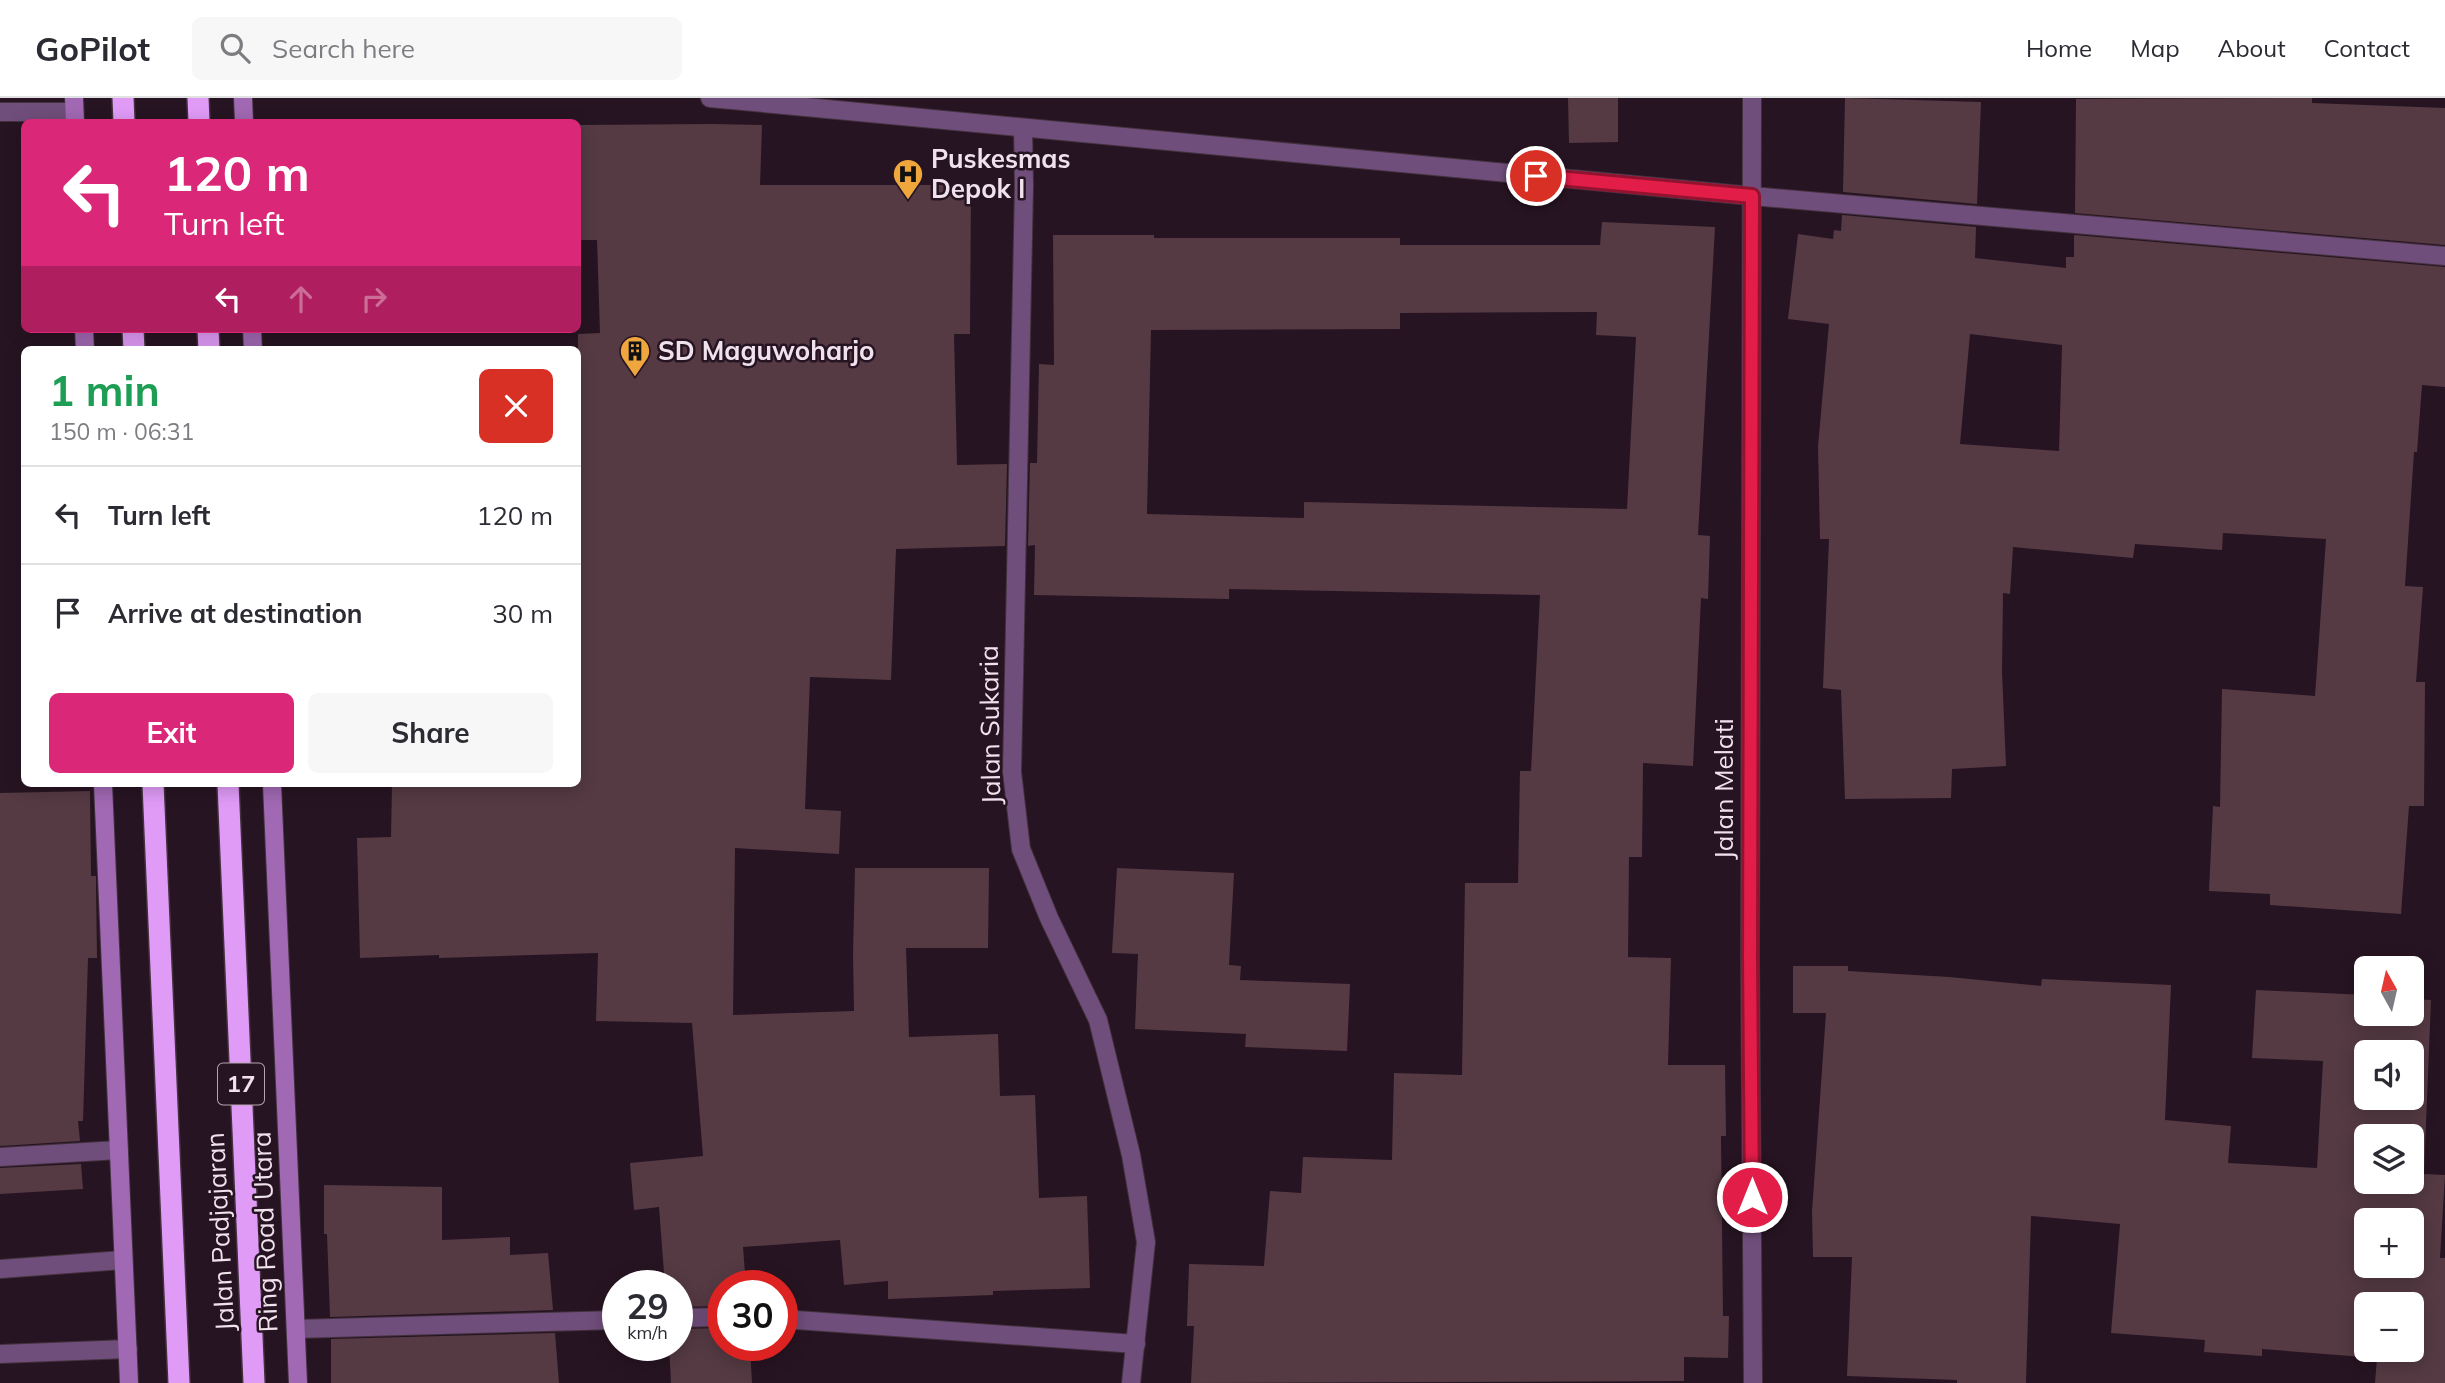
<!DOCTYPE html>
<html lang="en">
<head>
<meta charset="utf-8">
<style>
	body { margin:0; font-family:Mulish,sans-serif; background:#f7f7f7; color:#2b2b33; height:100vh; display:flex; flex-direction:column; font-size:26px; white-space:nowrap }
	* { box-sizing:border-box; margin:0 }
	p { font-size:23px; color:#7c7c81 }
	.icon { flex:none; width:38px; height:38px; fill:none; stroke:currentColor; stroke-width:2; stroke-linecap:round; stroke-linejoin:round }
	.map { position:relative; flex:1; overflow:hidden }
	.drawer { position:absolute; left:21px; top:248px; width:560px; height:441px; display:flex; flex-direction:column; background:#fff; border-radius:10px; box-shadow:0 4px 18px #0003 }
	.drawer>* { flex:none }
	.banner { position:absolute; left:21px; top:21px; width:560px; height:214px; border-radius:10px; box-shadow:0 4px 18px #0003; background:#db2777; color:#fff; overflow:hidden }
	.needle { width:46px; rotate:352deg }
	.controls { position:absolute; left:2354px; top:858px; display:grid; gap:14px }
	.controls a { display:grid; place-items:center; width:70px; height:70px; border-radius:10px; background:#fff; box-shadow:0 4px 18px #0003; font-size:35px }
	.speed { position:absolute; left:602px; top:1172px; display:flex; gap:14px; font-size:35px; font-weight:700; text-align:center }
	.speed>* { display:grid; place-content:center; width:91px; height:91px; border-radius:50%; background:#fff; box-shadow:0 4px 18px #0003; line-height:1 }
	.speed small { font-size:18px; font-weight:400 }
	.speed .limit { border:10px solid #d22; background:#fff; color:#111 }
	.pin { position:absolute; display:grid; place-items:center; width:60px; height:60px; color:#fff; margin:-30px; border:4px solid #fff; border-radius:50%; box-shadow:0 2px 7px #0007 }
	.me { position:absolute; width:77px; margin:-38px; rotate:0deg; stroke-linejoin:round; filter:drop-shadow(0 0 5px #0008) }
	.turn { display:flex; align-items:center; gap:24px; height:147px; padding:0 28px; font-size:32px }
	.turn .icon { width:91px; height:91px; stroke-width:2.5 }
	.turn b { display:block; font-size:49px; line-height:60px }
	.lanes { display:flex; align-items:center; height:66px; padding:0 28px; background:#0003; justify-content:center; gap:35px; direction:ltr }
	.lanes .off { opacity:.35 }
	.round { display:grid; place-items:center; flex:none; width:74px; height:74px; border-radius:10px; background:#f7f7f7 }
	.head { display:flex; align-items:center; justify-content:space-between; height:119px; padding:0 28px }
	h1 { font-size:42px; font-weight:700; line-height:52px; color:#1e9e55 }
	.cta { display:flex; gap:14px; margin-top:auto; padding:14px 28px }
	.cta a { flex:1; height:80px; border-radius:10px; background:#db2777; color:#fff; font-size:28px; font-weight:700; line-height:80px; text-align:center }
	.cta a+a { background:#f7f7f7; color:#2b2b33 }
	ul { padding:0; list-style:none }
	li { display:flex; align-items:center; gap:21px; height:98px; padding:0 28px; border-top:2px solid #e1e1e2 }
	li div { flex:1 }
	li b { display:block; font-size:26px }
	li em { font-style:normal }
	header { display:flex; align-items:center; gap:42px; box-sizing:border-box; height:98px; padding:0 35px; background:#fff; border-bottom:2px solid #e1e1e2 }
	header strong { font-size:33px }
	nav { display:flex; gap:38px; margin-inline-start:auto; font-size:24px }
	.search { width:490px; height:63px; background:#f7f7f7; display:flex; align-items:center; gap:18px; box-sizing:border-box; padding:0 24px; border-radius:10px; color:#7c7c81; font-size:26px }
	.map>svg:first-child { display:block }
	.building { fill:#553a43; fill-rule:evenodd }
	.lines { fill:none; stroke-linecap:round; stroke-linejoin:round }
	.lane-casing { stroke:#43313e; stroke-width:20 }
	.street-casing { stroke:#43313e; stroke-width:20 }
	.secondary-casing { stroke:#43313e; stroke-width:20 }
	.highway-casing { stroke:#43313e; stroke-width:24 }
	.lane { stroke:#704e7b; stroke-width:18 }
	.street { stroke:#704e7b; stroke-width:18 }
	.secondary { stroke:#a169b3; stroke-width:18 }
	.highway { stroke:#e09bf7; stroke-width:21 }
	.route-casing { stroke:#92132f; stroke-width:18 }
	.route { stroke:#e11d48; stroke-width:12 }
	.labels { text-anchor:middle; stroke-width:5; stroke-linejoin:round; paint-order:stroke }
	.shield { fill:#271422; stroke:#b4a4af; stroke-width:2 }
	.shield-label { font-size:24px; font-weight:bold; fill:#f0e2ec }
	.poi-label { font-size:26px; font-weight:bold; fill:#f0e2ec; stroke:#271422; text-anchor:start }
	.street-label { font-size:26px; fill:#f0e2ec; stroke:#271422 }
</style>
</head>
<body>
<header>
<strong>GoPilot</strong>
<div class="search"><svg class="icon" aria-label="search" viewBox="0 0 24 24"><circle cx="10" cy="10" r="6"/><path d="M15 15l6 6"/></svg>Search here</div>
<nav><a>Home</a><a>Map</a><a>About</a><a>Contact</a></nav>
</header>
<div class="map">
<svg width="2445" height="1285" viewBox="0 0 2445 1285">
	<rect width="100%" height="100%" fill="#271422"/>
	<!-- building -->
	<g class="building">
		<polygon points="1568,0 1618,0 1618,44 1569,45"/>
		<polygon points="1845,0 1981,4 1977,106 1843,94"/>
		<polygon points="2312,0 2312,5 2445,10 2445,147 2075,115 2076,1"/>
		<polygon points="713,26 762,27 760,87 971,87 970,236 954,236 957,367 1007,366 1005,448 896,451 891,582 810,579 805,711 841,713 839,756 735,750 733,917 854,913 853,857 855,770 989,770 988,850 906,850 909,939 998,936 1000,998 1035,997 1039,1100 1087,1098 1090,1190 993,1193 993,1197 888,1201 888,1183 844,1187 840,1142 743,1149 746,1188 723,1188 723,1208 677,1209 677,1188 665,1188 659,1109 634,1112 630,1065 703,1058 692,925 596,923 598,855 439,860 439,857 360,860 357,740 391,739 392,686 578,686 578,236 600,235 597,142 578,142 578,27"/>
		<path d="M1842 117 1976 129 1975 160 2066 170V159H2074V137L2445 169V289L2422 287 2417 354H2414L2405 488 2423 489 2416 584H2425L2424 708H2409L2401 816 2270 807V796L2209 793 2213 708 2220 709 2222 591 2315 598 2326 441 2223 435 2222 452 2135 446 2133 460 2013 449 2010 496 2003 495 2002 574 2006 668 1952 671 1951 700 1845 701 1841 592 1823 590 1829 441H1820L1818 348 1829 226 1788 221 1798 136 1833 141 1834 132 1841 133ZM1970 236 2062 247 2059 353 1960 346Z"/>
		<path d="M1602 124 1715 129 1698 437 1710 438 1708 501 1701 500 1693 668 1643 665 1642 759H1629L1628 859 1671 860 1668 967H1725L1726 1038H1721L1723 1218H1729L1728 1260 1684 1259V1283L1191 1285 1194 1228H1187L1189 1166 1264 1168 1270 1093 1301 1095 1303 1059 1392 1062 1394 975 1462 977 1465 785H1518L1520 673H1531L1540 497 1229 491V501L1034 497 1035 447 1028 448 1030 365H1037L1039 266 1054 267 1053 137H1154V140H1400V147H1600ZM1597 214 1596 237 1636 239 1627 411 1304 404V420L1147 416 1151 232 1400 231V215Z"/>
		<polygon points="90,693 91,778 96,778 96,789 97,860 88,860 83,1023 78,1023 80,1043 0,1048 0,695"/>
		<polygon points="1117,770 1234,775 1229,867 1241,868 1240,882 1350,886 1347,953 1245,949 1246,936 1135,931 1138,856 1112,855"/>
		<path d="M1793 868H1848V873L1949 879 2041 888 2042 881 2171 887 2165 1022 2231 1028 2228 1065 2317 1070 2323 963 2252 960 2256 892 2366 897V915H2412V901L2431 902 2424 1076 2445 1077 2440 1160H2445V1285H2375L2377 1260 2262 1251V1258L2204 1254 2205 1242 2111 1235 2120 1126 2031 1118 2026 1285H1957V1282L1847 1278 1852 1159H1813L1812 1114 1826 915H1793ZM2366 954H2412V999H2366ZM2366 1038H2412V1083H2366ZM2366 1122H2412V1167H2366ZM2366 1206H2412V1251H2366Z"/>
		<polygon points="81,1066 83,1091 0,1096 0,1070"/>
		<polygon points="324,1087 442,1089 442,1142 510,1139 510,1157 548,1155 553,1212 330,1219 327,1136 324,1136"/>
		<polygon points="723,1230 723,1248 750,1248 752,1285 671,1285 669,1248 677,1248 677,1231"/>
		<polygon points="555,1235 559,1285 331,1285 331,1241"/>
	</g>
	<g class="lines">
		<!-- lane casing -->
		<g class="lane-casing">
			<g id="lane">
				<polyline points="0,1059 119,1052"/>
				<polyline points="0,1171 123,1162"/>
				<polyline points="677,1220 723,1219"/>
				<polyline points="782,1221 1136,1246"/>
				<polyline points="296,1231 618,1222"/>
				<polyline points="0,1256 128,1251"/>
			</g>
		</g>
		<!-- street casing -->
		<g class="street-casing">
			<g id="street">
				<polyline points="710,0 1752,98 2445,158"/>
				<polyline points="1752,0 1750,860 1753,1285"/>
				<polyline points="0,14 74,14"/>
				<polyline points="1023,30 1024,88 1012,674 1021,751 1049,820 1098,922 1131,1057 1146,1144 1131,1285"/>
			</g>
		</g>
		<!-- secondary casing -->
		<g class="secondary-casing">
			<g id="secondary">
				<polyline points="74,0 75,24"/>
				<polyline points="243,0 244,24"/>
				<polyline points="84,231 85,252"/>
				<polyline points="252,231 253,252"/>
				<polyline points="103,686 129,1285"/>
				<polyline points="272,686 298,1285"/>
			</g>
		</g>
		<!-- highway casing -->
		<g class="highway-casing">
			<g id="highway">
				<polyline points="123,0 124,24"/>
				<polyline points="198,0 199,24"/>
				<polyline points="133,231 134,252"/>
				<polyline points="208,231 209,252"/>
				<polyline points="153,686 179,1285"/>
				<polyline points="228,686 254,1285"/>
			</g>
		</g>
		<!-- lane -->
		<use href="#lane" class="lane"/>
		<!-- street -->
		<use href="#street" class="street"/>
		<!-- secondary -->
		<use href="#secondary" class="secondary"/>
		<!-- highway -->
		<use href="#highway" class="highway"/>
	</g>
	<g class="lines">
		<!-- route casing -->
		<g class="route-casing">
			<polyline id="route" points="1536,78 1752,98 1750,860 1752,1099"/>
		</g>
		<!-- route -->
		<use href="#route" class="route"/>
	</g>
	<!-- icons -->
	<defs>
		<g id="hospital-pin" transform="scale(1.575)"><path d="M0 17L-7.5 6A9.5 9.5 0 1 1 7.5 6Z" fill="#efa73d" stroke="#271422"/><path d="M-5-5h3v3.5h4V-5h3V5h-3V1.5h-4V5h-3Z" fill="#111"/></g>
		<g id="building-pin" transform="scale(1.575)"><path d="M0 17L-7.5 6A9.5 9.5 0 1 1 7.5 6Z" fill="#efa73d" stroke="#271422"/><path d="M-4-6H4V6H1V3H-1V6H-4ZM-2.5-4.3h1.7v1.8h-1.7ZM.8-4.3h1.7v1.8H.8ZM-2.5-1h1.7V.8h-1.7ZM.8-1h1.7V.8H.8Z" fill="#111"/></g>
	</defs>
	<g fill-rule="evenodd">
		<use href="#hospital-pin" x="908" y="76"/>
		<use href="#building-pin" x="635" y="253"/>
	</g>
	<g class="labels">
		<!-- shield labels -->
		<rect class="shield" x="218" y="965.5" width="46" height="41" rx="5"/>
		<g class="shield-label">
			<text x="241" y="994">17</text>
		</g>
		<!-- poi labels -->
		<g class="poi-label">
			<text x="931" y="70">Puskesmas<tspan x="931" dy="30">Depok I</tspan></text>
			<text x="658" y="262">SD Maguwoharjo</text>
		</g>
		<!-- street labels -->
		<g class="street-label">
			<text transform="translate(990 627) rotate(-91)" y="9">Jalan Sukaria</text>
			<text transform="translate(1724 691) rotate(-90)" y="9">Jalan Melati</text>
			<text transform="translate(220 1134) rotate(-93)" y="9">Jalan Padjajaran</text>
			<text transform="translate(265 1134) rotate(-92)" y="9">Ring Road Utara</text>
		</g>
	</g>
</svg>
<div class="controls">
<a><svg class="needle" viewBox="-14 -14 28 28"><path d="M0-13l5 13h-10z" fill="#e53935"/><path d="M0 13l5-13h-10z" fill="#7c7c81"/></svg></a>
<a><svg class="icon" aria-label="sound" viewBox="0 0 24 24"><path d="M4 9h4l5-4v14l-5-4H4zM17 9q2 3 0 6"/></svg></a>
<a><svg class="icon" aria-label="layers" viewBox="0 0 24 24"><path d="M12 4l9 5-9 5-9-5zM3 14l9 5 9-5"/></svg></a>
<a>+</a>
<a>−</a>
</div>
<div class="speed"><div>29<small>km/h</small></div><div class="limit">30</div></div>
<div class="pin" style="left:1536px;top:78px;background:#d93025"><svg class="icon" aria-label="arrive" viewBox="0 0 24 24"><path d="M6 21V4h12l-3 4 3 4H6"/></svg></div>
<svg class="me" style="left:1752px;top:1099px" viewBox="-20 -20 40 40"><circle r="17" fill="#e11d48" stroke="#fff" stroke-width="3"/><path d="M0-11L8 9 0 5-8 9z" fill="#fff"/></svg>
<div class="banner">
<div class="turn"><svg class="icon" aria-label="left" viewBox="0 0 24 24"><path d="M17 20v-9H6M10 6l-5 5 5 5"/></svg><div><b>120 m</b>Turn left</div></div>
<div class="lanes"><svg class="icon" aria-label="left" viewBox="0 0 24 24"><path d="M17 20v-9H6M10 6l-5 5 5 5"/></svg><svg class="icon off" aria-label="ahead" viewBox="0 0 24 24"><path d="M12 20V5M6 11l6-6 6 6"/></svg><svg class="icon off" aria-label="right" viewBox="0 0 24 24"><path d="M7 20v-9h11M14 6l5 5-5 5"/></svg></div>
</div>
<section class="drawer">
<div class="head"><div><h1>1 min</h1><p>150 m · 06:31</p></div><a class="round" style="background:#d93025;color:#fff"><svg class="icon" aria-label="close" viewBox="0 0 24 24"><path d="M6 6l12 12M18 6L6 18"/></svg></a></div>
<ul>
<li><svg class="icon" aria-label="left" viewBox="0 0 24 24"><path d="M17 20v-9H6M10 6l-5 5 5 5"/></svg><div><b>Turn left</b></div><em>120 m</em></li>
<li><svg class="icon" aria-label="arrive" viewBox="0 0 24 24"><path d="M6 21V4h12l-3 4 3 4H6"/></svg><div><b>Arrive at destination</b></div><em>30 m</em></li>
</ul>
<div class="cta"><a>Exit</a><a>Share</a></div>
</section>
</div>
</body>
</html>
